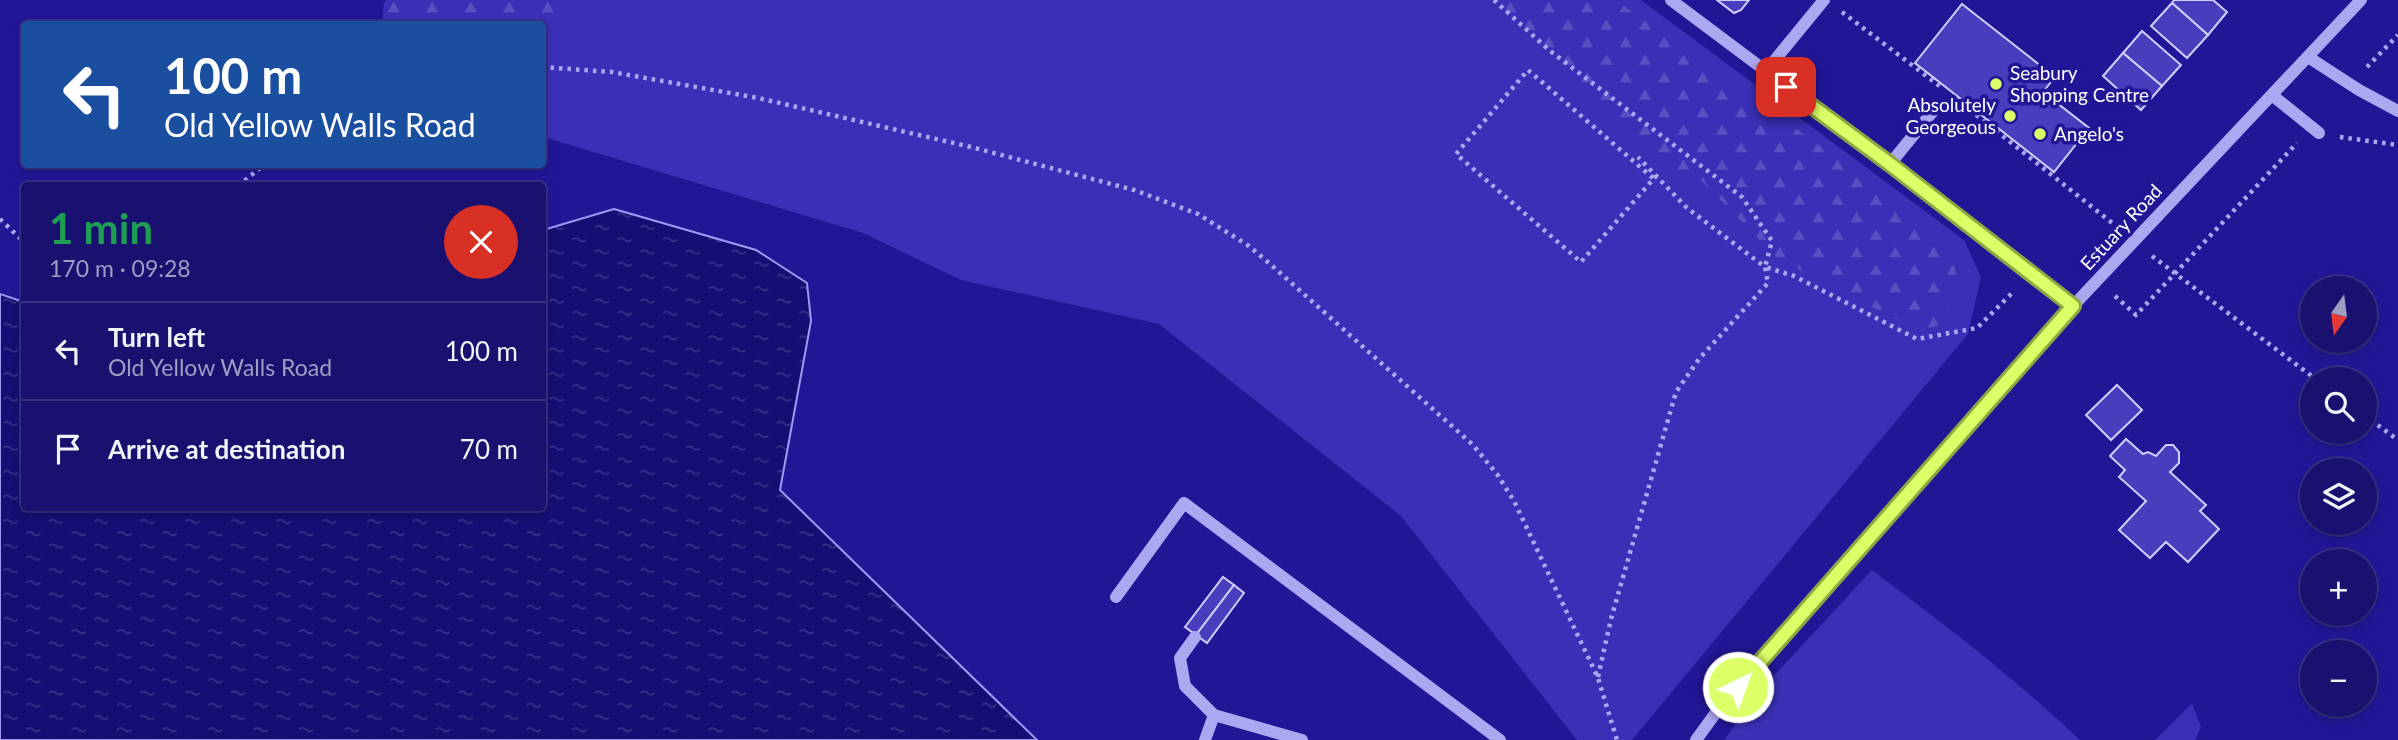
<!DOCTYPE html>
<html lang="en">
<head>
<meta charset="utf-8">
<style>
	body { margin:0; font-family:Lato,sans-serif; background:#261e78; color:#f1f3f6; height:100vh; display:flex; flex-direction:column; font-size:26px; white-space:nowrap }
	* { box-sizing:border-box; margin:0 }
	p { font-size:23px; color:#9f9dc3 }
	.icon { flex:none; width:38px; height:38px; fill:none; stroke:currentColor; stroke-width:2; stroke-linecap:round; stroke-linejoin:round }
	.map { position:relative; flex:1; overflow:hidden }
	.details { position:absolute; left:21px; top:182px; width:525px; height:329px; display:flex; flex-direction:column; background:#191070; border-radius:7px; box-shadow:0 4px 10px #0003,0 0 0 2px #373083 }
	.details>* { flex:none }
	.banner { position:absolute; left:21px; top:21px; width:525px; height:147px; border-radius:7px; box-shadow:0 4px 10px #0003,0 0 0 2px #373083; background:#1a4fa0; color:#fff; overflow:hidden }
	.needle { width:46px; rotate:194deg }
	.fabs { position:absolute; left:2300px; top:276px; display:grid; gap:14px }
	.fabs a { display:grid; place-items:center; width:77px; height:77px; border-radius:50%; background:#191070; box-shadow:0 4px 10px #0003,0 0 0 2px #373083; font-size:35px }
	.pin { position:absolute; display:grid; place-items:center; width:60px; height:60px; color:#fff; margin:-30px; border-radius:14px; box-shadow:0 4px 10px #0006 }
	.me { position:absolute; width:77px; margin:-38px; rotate:42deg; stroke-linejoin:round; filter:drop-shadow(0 0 5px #0008) }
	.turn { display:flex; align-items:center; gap:24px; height:147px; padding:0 28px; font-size:32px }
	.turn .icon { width:91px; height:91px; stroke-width:2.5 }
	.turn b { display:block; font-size:49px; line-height:60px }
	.round { display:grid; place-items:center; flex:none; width:74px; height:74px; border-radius:37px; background:#261e78 }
	.overview { display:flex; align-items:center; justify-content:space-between; height:119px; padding:0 28px }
	h1 { font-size:42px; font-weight:700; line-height:52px; color:#1e9e55 }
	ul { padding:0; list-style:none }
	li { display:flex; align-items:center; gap:21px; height:98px; padding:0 28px; border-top:2px solid #373083 }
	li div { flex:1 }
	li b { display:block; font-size:26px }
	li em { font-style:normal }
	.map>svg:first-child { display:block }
	.green { fill:#3930b7 }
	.forest { fill:url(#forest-firs) }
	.water { fill:url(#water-ripples); stroke:#9f99f4; stroke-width:2 }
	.building { fill:#483ebd; stroke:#d2cefc; stroke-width:2 }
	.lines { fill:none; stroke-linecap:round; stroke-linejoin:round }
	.path { stroke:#aca7f1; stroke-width:4.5; stroke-dasharray:3.5 5; stroke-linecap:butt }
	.minor { stroke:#aca7f1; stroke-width:12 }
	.route-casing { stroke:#8fa643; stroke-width:18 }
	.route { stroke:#dcff67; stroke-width:12 }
	.poi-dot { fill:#dcff67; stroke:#211696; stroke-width:2.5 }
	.labels { text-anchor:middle; stroke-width:7; stroke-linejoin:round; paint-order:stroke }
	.poi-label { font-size:19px; fill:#fff; stroke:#211696; text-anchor:start }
	.street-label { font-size:19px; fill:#fff; stroke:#211696 }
</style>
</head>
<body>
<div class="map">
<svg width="2398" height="740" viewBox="0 0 2398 740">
	<defs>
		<pattern id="forest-firs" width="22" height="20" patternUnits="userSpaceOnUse" patternTransform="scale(1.75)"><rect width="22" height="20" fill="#3930b7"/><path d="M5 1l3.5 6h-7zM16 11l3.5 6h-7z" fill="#574fc2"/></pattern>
		<pattern id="water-ripples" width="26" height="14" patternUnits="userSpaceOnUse" patternTransform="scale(1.75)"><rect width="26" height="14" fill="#170e73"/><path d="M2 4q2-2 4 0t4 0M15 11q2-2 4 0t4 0" fill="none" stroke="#3a3288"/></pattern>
	</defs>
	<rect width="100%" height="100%" fill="#211696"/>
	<!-- green -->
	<g class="green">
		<polygon points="410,0 1641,0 1964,240 1981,277 1968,334 1632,740 1577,740 1401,516 1159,324 961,280 863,233 547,138 542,136 542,24 396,24"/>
		<path d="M1872 570C1944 624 2015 678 2080 740H1724L1757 694Z"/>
		<polygon points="2192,703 2201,727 2195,740 2155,740"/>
	</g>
	<!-- forest -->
	<g class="forest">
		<polygon points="386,0 576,0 543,44 542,24 382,24 384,3"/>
		<polygon points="1488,0 1616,0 1840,160 1954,263 1958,284 1941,324 1921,332 1777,258 1699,178 1669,176 1569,84"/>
	</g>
	<!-- water -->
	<polygon class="water" points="614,209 756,250 807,283 811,321 780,490 1037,740 0,740 0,294 24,302 24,508 542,508 543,230"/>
	<!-- building -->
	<g class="building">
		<polygon points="1717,0 1749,0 1741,10 1734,13"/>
		<polygon points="2174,0 2213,0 2227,12 2208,35 2172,3"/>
		<polygon points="2172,3 2208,35 2187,58 2151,26"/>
		<polygon points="1962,4 2055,77 2043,92 2089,128 2054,172 1915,63"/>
		<polygon points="2142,31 2181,65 2162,86 2123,53"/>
		<polygon points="2123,53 2162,86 2141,110 2103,76"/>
		<polygon points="2117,385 2142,410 2111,440 2086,415"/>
		<polygon points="2126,439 2143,454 2148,452 2156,456 2166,445 2173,445 2179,452 2179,463 2170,472 2206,505 2200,511 2219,529 2188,562 2166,542 2150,558 2119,530 2146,501 2119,477 2125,470 2110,456"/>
		<polygon points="1223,577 1234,585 1196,635 1185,627"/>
		<polygon points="1234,585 1244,593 1207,643 1196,635"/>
	</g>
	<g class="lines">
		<!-- path -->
		<g class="path">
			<polyline points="1494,0 1549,50 1742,197 1772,241 1765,267 1794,276 1917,339 1977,328 2014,291"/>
			<polyline points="1842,12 1941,87"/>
			<polyline points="542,67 612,72 758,98 971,147 1134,190 1198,214 1249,246 1269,263 1472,444 1497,474 1514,501 1598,678 1617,740"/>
			<polyline points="2367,67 2398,35"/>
			<polyline points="1956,99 2116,226"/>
			<polyline points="2340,137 2398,145"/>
			<polyline points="1653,178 1528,70 1456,154 1581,262 1656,176"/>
			<polyline points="238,186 265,164"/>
			<polyline points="0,219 24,242"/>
			<polyline points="2152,256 2317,380"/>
			<polyline points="2115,296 2136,315 2297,143"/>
			<polyline points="2364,415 2398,440"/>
			<polyline points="1598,677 1611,619 1676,392 1699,359 1768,283 1765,267 1687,208 1638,157"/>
		</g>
		<!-- minor -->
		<g class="minor">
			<polyline points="1671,0 1890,164 2030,275 2073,306"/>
			<polyline points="2308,57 2359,90 2398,111"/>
			<polyline points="1765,72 1824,0"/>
			<polyline points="2272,95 2319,133"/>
			<polyline points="1890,164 1934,110"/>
			<polyline points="1116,597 1184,503 1500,740"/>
			<polyline points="1195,637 1180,658 1185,686 1214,715 1302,740"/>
			<polyline points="1205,740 1214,715"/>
			<polyline points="1696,740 1720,707 2073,306 2361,0"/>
		</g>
	</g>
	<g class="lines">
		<!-- route casing -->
		<g class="route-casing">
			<polyline id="route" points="1738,687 2073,306 1890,164 1786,87"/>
		</g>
		<!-- route -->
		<use href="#route" class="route"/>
	</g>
	<!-- markers -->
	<g class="poi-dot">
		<circle cx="1996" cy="84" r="7"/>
		<circle cx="2010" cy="116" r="7"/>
		<circle cx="2040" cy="134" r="7"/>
	</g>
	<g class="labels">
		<!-- poi labels -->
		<g class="poi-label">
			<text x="2010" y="80">Seabury<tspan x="2010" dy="22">Shopping Centre</tspan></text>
			<text x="1996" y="112" text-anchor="end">Absolutely<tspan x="1996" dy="22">Georgeous</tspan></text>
			<text x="2054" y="141">Angelo's</text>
		</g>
		<!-- street labels -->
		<g class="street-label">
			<text transform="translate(2121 227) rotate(-47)" y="7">Estuary Road</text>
		</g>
	</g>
</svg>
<div class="fabs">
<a><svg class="needle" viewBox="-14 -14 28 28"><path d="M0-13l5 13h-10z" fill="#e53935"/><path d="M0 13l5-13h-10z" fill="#9f9dc3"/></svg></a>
<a><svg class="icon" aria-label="search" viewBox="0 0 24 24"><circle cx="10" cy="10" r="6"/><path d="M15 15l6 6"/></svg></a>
<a><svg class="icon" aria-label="layers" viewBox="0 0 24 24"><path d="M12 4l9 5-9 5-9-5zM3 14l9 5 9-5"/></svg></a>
<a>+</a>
<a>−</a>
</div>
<div class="pin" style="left:1786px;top:87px;background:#d93025"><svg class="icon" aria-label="arrive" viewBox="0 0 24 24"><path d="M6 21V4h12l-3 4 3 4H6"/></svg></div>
<svg class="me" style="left:1738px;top:687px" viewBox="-20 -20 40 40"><circle r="17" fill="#dcff67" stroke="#fff" stroke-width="3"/><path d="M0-11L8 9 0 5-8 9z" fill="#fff"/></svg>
<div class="banner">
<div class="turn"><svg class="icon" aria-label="left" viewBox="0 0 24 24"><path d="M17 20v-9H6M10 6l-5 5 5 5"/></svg><div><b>100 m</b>Old Yellow Walls Road</div></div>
</div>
<section class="details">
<div class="overview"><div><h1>1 min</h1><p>170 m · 09:28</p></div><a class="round" style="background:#d93025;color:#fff"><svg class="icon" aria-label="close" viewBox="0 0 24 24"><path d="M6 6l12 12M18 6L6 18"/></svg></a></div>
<ul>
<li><svg class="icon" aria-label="left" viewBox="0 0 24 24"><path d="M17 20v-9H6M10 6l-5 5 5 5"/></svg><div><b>Turn left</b><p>Old Yellow Walls Road</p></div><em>100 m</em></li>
<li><svg class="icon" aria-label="arrive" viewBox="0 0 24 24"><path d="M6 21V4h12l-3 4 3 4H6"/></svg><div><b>Arrive at destination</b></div><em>70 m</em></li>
</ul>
</section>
</div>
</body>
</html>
